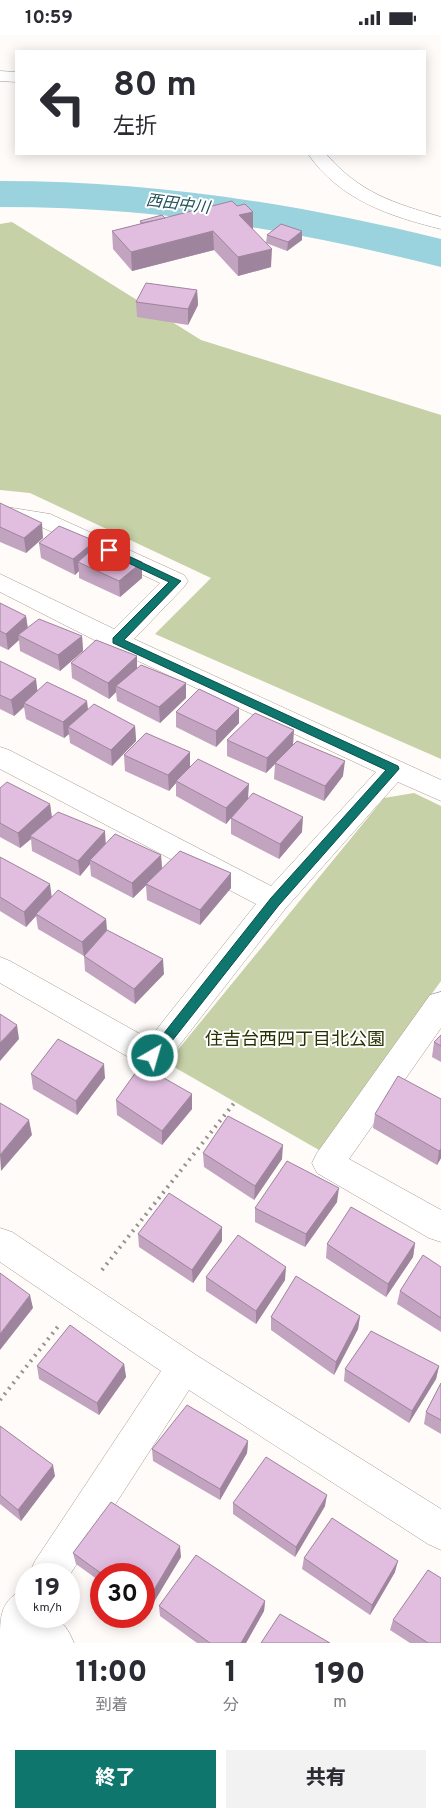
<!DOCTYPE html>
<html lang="ja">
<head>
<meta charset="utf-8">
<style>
	body { margin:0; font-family:Overpass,"Noto Sans JP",sans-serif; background:#f2f2f3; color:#2b2b33; height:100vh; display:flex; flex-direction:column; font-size:19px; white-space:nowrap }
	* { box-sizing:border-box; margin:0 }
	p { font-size:16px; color:#7c7c81 }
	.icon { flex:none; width:28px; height:28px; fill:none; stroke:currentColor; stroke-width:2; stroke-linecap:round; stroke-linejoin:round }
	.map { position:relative; height:1608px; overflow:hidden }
	.drawer { display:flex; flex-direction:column; background:#fff; flex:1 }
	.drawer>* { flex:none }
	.banner { position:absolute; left:15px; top:15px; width:411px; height:105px; border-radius:0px; box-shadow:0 2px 12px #0003; background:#fff; color:#2b2b33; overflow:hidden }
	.speed { position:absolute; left:15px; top:1528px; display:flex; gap:10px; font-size:25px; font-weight:700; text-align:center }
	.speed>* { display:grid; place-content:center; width:65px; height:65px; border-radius:50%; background:#fff; box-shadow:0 2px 12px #0003; line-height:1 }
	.speed small { font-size:12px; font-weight:400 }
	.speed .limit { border:8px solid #d22; background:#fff; color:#111 }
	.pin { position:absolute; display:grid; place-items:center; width:42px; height:42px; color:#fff; margin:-21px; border-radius:10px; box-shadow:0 2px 8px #0006 }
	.me { position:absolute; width:55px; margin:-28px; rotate:38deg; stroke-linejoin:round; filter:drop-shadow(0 0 4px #0008) }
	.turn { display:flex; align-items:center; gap:18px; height:105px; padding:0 15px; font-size:22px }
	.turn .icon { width:65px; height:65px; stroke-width:2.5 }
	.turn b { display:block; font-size:35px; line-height:42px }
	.eta { display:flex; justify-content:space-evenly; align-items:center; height:85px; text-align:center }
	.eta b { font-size:30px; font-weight:800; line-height:35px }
	.primary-button { display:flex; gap:10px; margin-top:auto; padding:10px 15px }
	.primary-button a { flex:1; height:58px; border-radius:0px; background:#0f766e; color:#fff; font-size:20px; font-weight:800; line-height:58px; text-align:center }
	.primary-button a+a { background:#f2f2f3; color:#2b2b33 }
	.status { display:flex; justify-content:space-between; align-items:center; height:35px; padding:0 25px; background:#fff; direction:ltr }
	.status svg { height:14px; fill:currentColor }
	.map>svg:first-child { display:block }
	.green { fill:#c6d1a7 }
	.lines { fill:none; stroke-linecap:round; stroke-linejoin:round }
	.river { fill:#9ad3de; fill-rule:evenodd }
	.minor-casing { stroke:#a99890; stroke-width:1 }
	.path { stroke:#97928f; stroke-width:4; stroke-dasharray:2 5; stroke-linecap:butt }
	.minor { fill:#fff; fill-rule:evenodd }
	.wall { fill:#c2a3c0 }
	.shaded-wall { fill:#9e849c }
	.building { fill:#e1bddf; stroke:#9e849c }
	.route { fill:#0f766e; stroke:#0a4d48 }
	.labels { text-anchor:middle; stroke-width:4; stroke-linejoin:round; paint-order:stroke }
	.far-water-label { font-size:16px; font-style:italic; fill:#205159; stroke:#fff }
	.park-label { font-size:18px; fill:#283100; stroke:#fff }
</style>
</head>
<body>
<div class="status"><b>10:59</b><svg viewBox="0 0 49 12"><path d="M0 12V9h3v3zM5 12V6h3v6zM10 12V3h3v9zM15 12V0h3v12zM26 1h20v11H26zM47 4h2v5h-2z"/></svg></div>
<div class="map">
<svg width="441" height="1608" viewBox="0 0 441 1608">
	<rect width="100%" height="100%" fill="#fffbf9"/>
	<!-- green -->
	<g class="green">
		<polygon points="12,187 201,305 441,380 441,724 155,599 211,543 30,458 0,455 0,189"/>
		<polygon points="414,758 441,771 441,946 319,1115 167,1028 384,763"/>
	</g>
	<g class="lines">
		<!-- river -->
		<path class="river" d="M0 146C152 146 294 168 441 204V232C290 194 156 172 0 172Z"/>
		<!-- minor casing -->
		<g class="minor-casing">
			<g id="minor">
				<polygon points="0,36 16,37 16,47 0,46"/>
				<path d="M308 119H326C360 158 393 168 441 182V194C389 181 340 165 308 119Z"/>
				<polygon points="0,471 50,479 184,540 188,546 184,552 134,604 441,745 441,766 398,747 285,874 164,1030 153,1034 142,1030 0,948 0,922 10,926 149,1004 256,869 0,734 0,712 9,715 271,851 376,737 108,612 0,557 0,539 114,594 160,548 37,490 0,485"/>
				<polygon points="441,957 441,993 349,1124 441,1175 441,1207 429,1203 317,1138 312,1128 317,1118 430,960"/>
				<polygon points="0,1193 12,1197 196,1320 441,1474 441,1515 428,1509 189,1355 69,1541 69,1539 29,1539 35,1526 161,1336 0,1227"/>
				<path d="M26 1553V1581C53 1581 63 1581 74 1608H0C0 1580 0 1565 26 1553Z"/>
			</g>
		</g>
		<!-- path -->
		<g class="path">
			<polyline points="102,1235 235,1067"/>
			<polyline points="0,1365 60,1289"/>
		</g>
		<!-- minor -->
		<use href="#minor" class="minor"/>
	</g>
	<!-- wall -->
	<g class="wall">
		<polygon points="165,183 253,195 271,232 238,241 214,215 132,236 113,214 112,196 140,189 140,186"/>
		<polygon points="267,200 302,205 287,216 266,208"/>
		<polygon points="197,255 198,270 188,290 137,282 136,267"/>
		<polygon points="0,468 43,503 26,518 0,507"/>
		<polygon points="39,508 95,512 142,527 142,543 120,562 79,543 79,536 75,540 41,523"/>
		<polygon points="0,568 26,581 28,593 82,601 83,616 60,636 20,616 19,605 8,615 0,611"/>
		<polygon points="137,621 137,633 186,663 160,688 117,666 116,657 109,664 72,643 71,628"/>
		<polygon points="0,626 37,656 135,691 136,706 112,731 70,708 69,699 64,703 26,684 24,672 14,681 0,674"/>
		<polygon points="239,673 239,688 216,712 176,692 176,677"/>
		<polygon points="227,705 293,710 343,741 324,766 274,744 275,729 266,738 227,721"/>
		<polygon points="124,720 190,732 248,764 302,797 279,824 231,799 231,783 226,789 176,761 176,748 169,756 125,736"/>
		<polygon points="0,753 50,769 52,782 106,809 161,820 162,834 231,838 231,853 200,890 147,865 146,850 133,863 91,841 90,829 80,841 32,816 31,804 20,813 0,802"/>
		<polygon points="0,822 52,862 106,884 107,895 164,939 135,969 85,936 84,921 38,894 36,881 26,892 0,876"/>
		<polygon points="441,1000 441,1027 432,1022 434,1007"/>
		<polygon points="31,1039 105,1043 77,1080 33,1054"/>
		<polygon points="192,1059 192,1074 162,1110 117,1080 116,1065"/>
		<polygon points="441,1064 441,1123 437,1130 373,1093 375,1079"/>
		<polygon points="203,1118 282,1124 254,1165 204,1132"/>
		<polygon points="337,1167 305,1212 255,1187 255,1173"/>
		<polygon points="138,1199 222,1206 193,1248 139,1212"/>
		<polygon points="415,1208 413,1222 386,1262 326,1223 327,1209"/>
		<polygon points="441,1232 441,1297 397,1269 400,1256"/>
		<polygon points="206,1242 285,1245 256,1289 206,1256"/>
		<polygon points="360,1281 358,1294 334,1340 271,1295 271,1282"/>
		<polygon points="124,1329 126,1342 99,1380 39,1344 37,1331"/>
		<polygon points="439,1331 436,1344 409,1388 344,1346 345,1334"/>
		<polygon points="441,1348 441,1399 424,1389 426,1377"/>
		<polygon points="0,1391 55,1441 21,1486 0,1469"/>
		<polygon points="248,1406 247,1418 220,1465 153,1426 152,1414"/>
		<polygon points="233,1468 325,1471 295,1522 233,1479"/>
		<polygon points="73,1518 181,1522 146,1580 144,1578 144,1539 101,1539 101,1547 76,1529"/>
		<polygon points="304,1523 395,1537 370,1580 302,1534"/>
		<polygon points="265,1566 264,1576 246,1608 197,1608 160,1581 159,1571"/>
		<polygon points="393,1585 441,1608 410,1608 390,1595"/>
	</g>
	<!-- shaded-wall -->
	<g class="shaded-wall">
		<polygon points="253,177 253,196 239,180"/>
		<polygon points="213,196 214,215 132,236 131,217"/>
		<polygon points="302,196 302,205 287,216 288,207"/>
		<polygon points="272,214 271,232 238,241 238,222"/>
		<polygon points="197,255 198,270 188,290 188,274"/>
		<polygon points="42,488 43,503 26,518 24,503"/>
		<polygon points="95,506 96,522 78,527 79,536 75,540 73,524"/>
		<polygon points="142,527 142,543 120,562 119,546"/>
		<polygon points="26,581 28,597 18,600 19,605 8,615 6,599"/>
		<polygon points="82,601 83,616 60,636 58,620"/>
		<polygon points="137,621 137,637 116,651 116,657 109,664 108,648"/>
		<polygon points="36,644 38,660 24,668 24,672 14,681 11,665"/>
		<polygon points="186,648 186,663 160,688 159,672"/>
		<polygon points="87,666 89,682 68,692 69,699 64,703 63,687"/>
		<polygon points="239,673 239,688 216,712 216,696"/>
		<polygon points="135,691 136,706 112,731 111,715"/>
		<polygon points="294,695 293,711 266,738 267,723"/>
		<polygon points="190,717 190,732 176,746 176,748 169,756 168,740"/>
		<polygon points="345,726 343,741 324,766 325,751"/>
		<polygon points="249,749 248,764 226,789 226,773"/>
		<polygon points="50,769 52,784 30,801 31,804 20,813 18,798"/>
		<polygon points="303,782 302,797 279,824 280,809"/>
		<polygon points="105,796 106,812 90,825 90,829 80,841 78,826"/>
		<polygon points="161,820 162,835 133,863 132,848"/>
		<polygon points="231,838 231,853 200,890 200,875"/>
		<polygon points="50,849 52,864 36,879 36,881 26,892 24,877"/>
		<polygon points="106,884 107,899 84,922 82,907"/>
		<polygon points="163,924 164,939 135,969 134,954"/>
		<polygon points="17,990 19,1004 0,1026 0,1008"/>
		<polygon points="104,1029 105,1043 77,1080 76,1066"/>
		<polygon points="192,1059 192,1074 162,1110 162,1096"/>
		<polygon points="29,1085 32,1100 1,1136 0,1120"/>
		<polygon points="283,1110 282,1124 254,1165 255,1151"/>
		<polygon points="441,1114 441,1123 437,1130 439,1116"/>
		<polygon points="339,1153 337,1167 305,1212 306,1199"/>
		<polygon points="222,1192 222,1206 193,1248 192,1235"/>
		<polygon points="415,1208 413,1222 386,1262 388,1249"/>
		<polygon points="286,1232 285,1245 256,1289 256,1276"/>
		<polygon points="30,1260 33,1273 0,1315 0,1299"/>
		<polygon points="360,1281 358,1294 334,1340 336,1327"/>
		<polygon points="124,1329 126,1342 99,1380 97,1368"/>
		<polygon points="439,1331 436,1344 409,1388 412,1376"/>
		<polygon points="248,1406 247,1418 220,1465 220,1454"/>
		<polygon points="53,1430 55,1441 21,1486 18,1475"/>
		<polygon points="327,1460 325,1471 295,1522 296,1512"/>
		<polygon points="180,1511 181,1522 146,1580 145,1570"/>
		<polygon points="398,1526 395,1537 370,1580 372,1570"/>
		<polygon points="265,1566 264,1576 246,1608 241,1608"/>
	</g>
	<!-- building -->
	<g class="building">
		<polygon points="232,166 237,171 245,169 253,177 239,180 272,214 238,222 213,196 131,217 112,196"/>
		<polygon points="162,180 165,183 142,188 140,186"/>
		<polygon points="281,189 302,196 288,207 267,200"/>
		<polygon points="146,248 197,255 188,274 136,267"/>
		<polygon points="0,468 42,488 24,503 0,492"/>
		<polygon points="59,491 95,506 73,524 39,508"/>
		<polygon points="99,508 142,527 119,546 78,527"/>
		<polygon points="0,568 26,581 6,599 0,596"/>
		<polygon points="39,584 82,601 58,620 18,600"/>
		<polygon points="96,605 137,621 108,648 71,628"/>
		<polygon points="0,626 36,644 11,665 0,660"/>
		<polygon points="141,630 186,648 159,672 116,651"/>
		<polygon points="47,647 87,666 63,687 24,668"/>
		<polygon points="199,654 239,673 216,696 176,677"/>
		<polygon points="94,669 135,691 111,715 68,692"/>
		<polygon points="255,678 294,695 267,723 227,705"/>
		<polygon points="146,698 190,717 168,740 124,720"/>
		<polygon points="297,706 345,726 325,751 275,728"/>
		<polygon points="198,724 249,749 226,773 176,746"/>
		<polygon points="7,747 50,769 18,798 0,788 0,753"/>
		<polygon points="253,758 303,782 280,809 231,783"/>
		<polygon points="58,777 105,796 78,826 30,801"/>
		<polygon points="115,799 161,820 132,848 90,825"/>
		<polygon points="180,816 231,838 200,875 146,849"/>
		<polygon points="0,822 50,849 24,877 0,862"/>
		<polygon points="58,855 106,884 82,907 36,879"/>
		<polygon points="107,895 163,924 134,954 84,921"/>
		<polygon points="0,979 17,990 0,1008"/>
		<polygon points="441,1000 441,1011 434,1007"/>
		<polygon points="58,1004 104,1029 76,1066 31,1039"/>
		<polygon points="141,1030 192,1059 162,1096 116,1065"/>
		<polygon points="398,1041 441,1064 441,1114 439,1116 375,1079"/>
		<polygon points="0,1068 29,1085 0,1120"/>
		<polygon points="228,1081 283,1110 255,1151 203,1118"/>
		<polygon points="287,1126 339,1153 306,1199 255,1173"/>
		<polygon points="169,1158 222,1192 192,1235 138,1199"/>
		<polygon points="351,1172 415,1208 388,1249 327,1209"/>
		<polygon points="238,1200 286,1232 256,1276 206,1242"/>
		<polygon points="423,1220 441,1232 441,1283 400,1256"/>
		<polygon points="0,1238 30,1260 0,1299"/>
		<polygon points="296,1241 360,1281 336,1327 271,1282"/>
		<polygon points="70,1290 124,1329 97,1368 37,1331"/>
		<polygon points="371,1296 439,1331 412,1376 345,1334"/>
		<polygon points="441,1348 441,1385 426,1377"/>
		<polygon points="187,1370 248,1406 220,1454 152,1414"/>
		<polygon points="0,1391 53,1430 18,1475 0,1460"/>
		<polygon points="266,1422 327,1460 296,1512 233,1468"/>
		<polygon points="111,1467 180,1511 145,1570 144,1569 144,1539 102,1539 73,1518"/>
		<polygon points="332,1483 398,1526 372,1570 304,1523"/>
		<polygon points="196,1520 265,1566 241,1608 210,1608 159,1571"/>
		<polygon points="428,1535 441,1543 441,1608 428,1608 393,1585"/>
		<polygon points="280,1579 330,1608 261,1608"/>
	</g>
	<!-- route -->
	<polygon class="route" points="109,512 181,546 124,605 398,731 399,734 279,870 157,1025 153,1026 147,1021 149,1017 271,863 386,735 113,608 113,603 169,547 105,517 104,515"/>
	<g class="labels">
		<!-- far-water labels -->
		<g class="far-water-label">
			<text transform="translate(178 168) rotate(7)" y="6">西田中川</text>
		</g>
		<!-- park labels -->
		<g class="park-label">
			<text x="295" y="1010">住吉台西四丁目北公園</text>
		</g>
	</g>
</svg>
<div class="speed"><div>19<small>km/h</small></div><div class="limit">30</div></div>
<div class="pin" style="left:109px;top:515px;background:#d93025"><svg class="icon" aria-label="arrive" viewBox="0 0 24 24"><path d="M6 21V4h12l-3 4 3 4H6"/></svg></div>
<svg class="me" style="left:153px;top:1021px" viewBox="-20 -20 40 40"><circle r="17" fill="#0f766e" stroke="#fff" stroke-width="3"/><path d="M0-11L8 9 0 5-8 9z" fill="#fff"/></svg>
<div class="banner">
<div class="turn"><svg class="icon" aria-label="left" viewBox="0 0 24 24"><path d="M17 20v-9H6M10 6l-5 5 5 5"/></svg><div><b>80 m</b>左折</div></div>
</div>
</div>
<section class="drawer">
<div class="eta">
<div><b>11:00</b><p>到着</p></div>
<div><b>1</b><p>分</p></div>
<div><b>190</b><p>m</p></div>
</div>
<div class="primary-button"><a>終了</a><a>共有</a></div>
</section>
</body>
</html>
